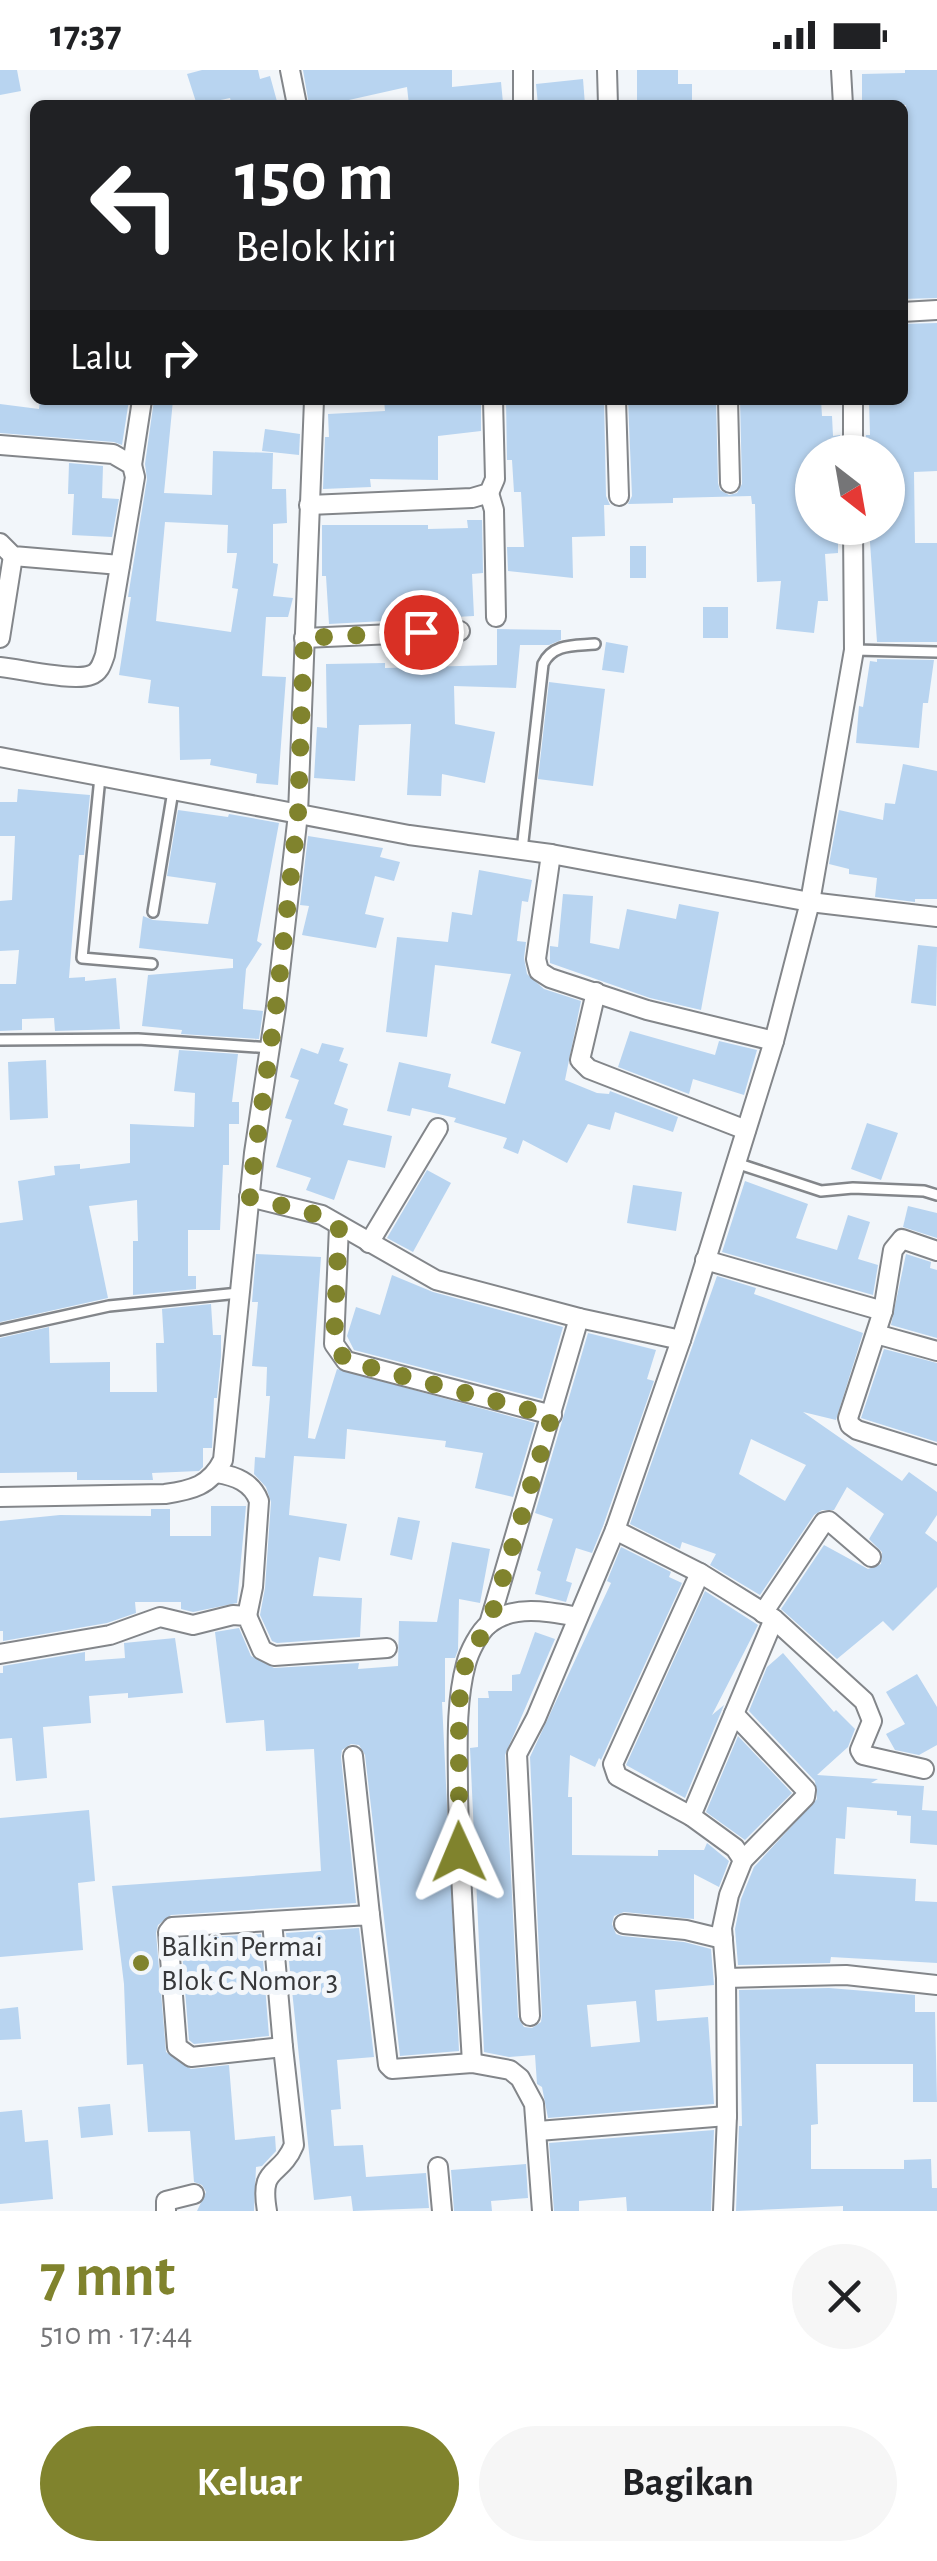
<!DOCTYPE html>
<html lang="id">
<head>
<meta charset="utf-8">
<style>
	body { margin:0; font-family:"Alegreya Sans",sans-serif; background:#f6f6f6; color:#202124; height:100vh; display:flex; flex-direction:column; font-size:38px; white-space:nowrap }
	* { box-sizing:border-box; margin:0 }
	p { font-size:32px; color:#757577 }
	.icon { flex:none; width:55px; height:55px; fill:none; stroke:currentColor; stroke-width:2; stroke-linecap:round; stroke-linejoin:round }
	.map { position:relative; height:2141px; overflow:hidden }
	.side { display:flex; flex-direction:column; background:#fff; flex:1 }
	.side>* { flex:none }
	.guide { position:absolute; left:30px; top:30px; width:878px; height:305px; border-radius:15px; box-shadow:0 2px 8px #0004; background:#202124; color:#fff; overflow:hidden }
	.needle { width:65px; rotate:149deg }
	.tools { position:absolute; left:795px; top:365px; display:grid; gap:20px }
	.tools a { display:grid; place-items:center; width:110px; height:110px; border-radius:50%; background:#fff; box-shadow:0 2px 8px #0004; font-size:50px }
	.pin { position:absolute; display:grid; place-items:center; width:85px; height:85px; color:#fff; margin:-42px; border:5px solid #fff; border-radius:50%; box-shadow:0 2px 10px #0007 }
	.me { position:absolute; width:110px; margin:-55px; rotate:359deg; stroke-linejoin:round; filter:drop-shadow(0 0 8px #0008) }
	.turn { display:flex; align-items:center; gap:35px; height:210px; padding:0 40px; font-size:45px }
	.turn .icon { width:130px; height:130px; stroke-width:2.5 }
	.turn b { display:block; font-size:70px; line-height:85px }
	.then { display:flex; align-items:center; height:95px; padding:0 40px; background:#0003; gap:20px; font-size:38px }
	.round { display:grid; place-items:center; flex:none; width:105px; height:105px; border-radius:52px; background:#f6f6f6 }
	.headline { display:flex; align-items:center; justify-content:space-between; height:170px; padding:0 40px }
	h1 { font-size:60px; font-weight:600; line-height:75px; color:#80832d }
	.primary-button { display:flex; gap:20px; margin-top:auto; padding:20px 40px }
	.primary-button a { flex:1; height:115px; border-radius:60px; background:#80832d; color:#fff; font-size:40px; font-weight:600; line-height:115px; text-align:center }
	.primary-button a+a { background:#f6f6f6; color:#202124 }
	.status { display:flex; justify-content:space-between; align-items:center; height:70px; padding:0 50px; background:#fff; direction:ltr }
	.status svg { height:28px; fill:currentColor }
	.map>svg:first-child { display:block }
	.building { fill:#b8d4f0; fill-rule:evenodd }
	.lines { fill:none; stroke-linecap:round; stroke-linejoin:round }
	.lane-casing { stroke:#83868a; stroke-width:14 }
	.street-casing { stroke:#83868a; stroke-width:22 }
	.lane { stroke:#fff; stroke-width:9 }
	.street { stroke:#fff; stroke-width:18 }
	.route { stroke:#80832d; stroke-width:18; stroke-dasharray:0 32.4 }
	.poi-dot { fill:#80832d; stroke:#f2f6fa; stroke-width:4 }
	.labels { text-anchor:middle; stroke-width:10; stroke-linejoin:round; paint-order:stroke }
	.poi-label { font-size:30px; fill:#37383a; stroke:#f2f6fa; text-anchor:start }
</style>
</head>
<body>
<div class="status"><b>17:37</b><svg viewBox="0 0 49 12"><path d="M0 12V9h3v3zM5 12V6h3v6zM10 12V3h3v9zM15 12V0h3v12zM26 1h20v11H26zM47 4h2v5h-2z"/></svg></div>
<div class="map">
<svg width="937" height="2141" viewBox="0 0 937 2141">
	<rect width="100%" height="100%" fill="#f2f6fa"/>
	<!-- building -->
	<g class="building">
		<polygon points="0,0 17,0 21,21 0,25"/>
		<polygon points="202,0 258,0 260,9 270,6 278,35 232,35 230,28 197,35 187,4"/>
		<polygon points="303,0 452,0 452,17 501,12 503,33 409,35 407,17 340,32 341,35 309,35"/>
		<polygon points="637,0 678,0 678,14 692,14 692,35 637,35"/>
		<polygon points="905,0 937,0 937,228 902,229 902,91 907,91 906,35 862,35 862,4 905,3"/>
		<polygon points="583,9 585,35 538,35 536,14"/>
		<polygon points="937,253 937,401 914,402 915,473 937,473 937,572 877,572 869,458 888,458 888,382 865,382 866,365 870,365 869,330 902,330 902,254"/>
		<polygon points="40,330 129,330 122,375 114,372 0,363 0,334 39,339"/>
		<path d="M154 330H173L164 423 212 425 213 381 273 383 272 419H286L287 453 273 454V493L278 494 273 526 293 528 288 547H266L262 606 286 607 278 715 256 713 257 704 210 695 211 689 180 690 179 637 148 633 151 610 119 605 131 527H128L147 409 145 394ZM165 452 228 455 227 483H237L232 518 238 519 231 562 156 551Z"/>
		<polygon points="384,330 481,330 481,361 438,366 438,410 370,409 371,417 323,419 325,367 329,367 328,344 385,341"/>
		<polygon points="506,330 604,330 606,426 610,435 604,435 605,466 572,467 573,508 508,501 507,477 524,477 521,422 514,422 512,390 507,390"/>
		<polygon points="628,330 716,330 718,413 720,420 729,425 737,423 742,414 740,330 821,330 822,346 832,346 833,366 840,365 841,382 812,382 812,458 838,458 838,483 825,484 828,531 818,531 814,563 776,559 781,511 757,512 755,434 752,434 751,426 673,428 673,433 628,434 632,426"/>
		<polygon points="265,359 300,364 299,385 262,381"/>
		<polygon points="69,393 103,396 102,428 119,429 112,467 72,465 74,424 68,424"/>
		<polygon points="467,450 482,450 483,503 472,504 474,546 329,554 326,506 322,506 322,455 428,455 428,459 468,458"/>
		<rect x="630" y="476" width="16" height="32"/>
		<rect x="703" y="537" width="25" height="31"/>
		<polygon points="497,559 561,560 561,570 549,575 520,575 516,618 454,616 455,654 495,662 485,713 442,704 441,726 407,725 411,654 359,655 355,711 314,708 317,657 327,658 326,594 385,593 385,598 497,595"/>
		<polygon points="606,572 628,576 624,603 602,600"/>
		<polygon points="877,589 934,590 928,633 923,633 919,678 856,673 859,636 863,637 870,591 877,592"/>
		<polygon points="549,612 605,619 593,716 538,709"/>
		<polygon points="903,694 937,701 937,829 915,829 915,832 875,827 877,808 849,804 849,799 829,794 839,740 883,750 885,733 895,734"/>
		<polygon points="18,719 90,725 84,785 79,785 69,908 85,907 85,911 116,908 120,959 55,961 54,948 22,949 22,960 0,961 0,914 16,914 19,880 0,881 0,831 12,830 15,766 0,766 0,732 17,732"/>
		<polygon points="178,740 228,747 229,744 279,753 257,871 262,874 246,899 243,935 243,939 263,941 259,969 181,964 182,960 142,956 148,905 233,898 233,889 139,878 143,846 153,850 208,854 216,813 167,806"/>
		<polygon points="308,766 383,778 380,787 400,792 394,811 375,806 365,844 384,848 376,878 302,865 309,836 300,835"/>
		<polygon points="479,800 532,810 528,832 522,831 517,871 526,872 524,888 527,904 544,919 581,931 565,1010 597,1023 609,1024 610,1021 678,1047 673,1062 615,1042 610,1060 588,1054 567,1093 523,1070 518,1084 503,1078 507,1068 454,1052 456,1048 412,1038 410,1046 387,1041 399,992 451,1004 448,1017 505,1034 521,982 491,973 511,904 435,895 427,967 386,962 397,867 448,872 452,842 472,845"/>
		<polygon points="563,824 593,826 590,873 619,879 627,839 676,849 679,834 719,842 701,940 650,928 550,893 550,876 558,877"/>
		<polygon points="918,875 937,877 936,936 911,933"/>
		<polygon points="630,961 715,985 719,971 757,980 744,1025 693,1009 689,1024 618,997"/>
		<polygon points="322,973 344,978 339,991 348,994 334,1034 348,1039 343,1055 392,1066 385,1098 348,1090 334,1130 306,1120 311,1108 276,1097 292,1050 285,1048 299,1010 290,1007 301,978 318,984"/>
		<polygon points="179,980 238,984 232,1032 239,1032 239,1054 229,1054 229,1095 223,1095 220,1160 188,1160 188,1206 196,1206 196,1219 133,1225 133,1171 138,1171 137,1130 89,1136 108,1228 0,1252 0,1153 23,1150 18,1111 55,1105 54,1096 80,1094 80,1099 130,1093 130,1054 194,1057 195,1023 174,1021"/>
		<polygon points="46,990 48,1048 10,1050 8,992"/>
		<polygon points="867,1053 898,1063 881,1110 851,1099"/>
		<polygon points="427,1100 451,1113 413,1182 387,1168"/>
		<polygon points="745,1111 808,1134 796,1168 837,1180 848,1145 870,1152 858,1189 878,1195 873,1225 722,1182"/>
		<polygon points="633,1115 682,1122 676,1161 627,1153"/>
		<polygon points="908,1136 937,1143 937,1168 903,1157"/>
		<polygon points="256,1184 321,1187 308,1368 315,1369 337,1299 535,1353 513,1427 475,1418 483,1383 445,1377 446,1371 347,1359 345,1389 294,1386 289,1445 347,1454 340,1491 319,1487 313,1526 362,1528 360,1567 277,1573 272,1571 260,1545 265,1518 271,1432 266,1417 254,1404 255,1387 265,1388 270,1326 266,1326 267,1297 252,1296 258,1232 252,1232"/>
		<polygon points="906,1184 931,1192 930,1198 937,1200 937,1268 891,1255"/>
		<polygon points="392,1205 433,1222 563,1257 542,1329 354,1280 347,1266 356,1237 380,1245"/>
		<path d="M717 1206 756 1218 754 1224 863 1263 836 1350 803 1342 902 1411 909 1402 937 1422V1445L925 1463 937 1472V1517L893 1561 883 1551 837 1589 781 1539 824 1475 868 1499 881 1494 882 1482 869 1469 884 1444 847 1417 834 1440H822L814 1445 760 1525 710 1495 716 1484 682 1472 680 1479 630 1454ZM751 1369 806 1395 785 1431 739 1404Z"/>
		<polygon points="211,1234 213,1265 221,1265 221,1286 217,1328 214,1328 212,1378 203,1378 203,1397 199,1401 152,1403 153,1410 77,1410 77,1402 0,1403 0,1268 49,1257 50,1293 110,1292 110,1322 157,1322 156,1273 164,1273 162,1239"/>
		<polygon points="588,1263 656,1280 647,1309 654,1311 603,1456 592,1483 576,1478 566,1511 572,1513 566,1532 535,1524 541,1502 537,1500 553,1449 535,1443"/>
		<polygon points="884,1279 937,1293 937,1372 861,1348"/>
		<polygon points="211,1436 246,1436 237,1533 193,1542 181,1539 181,1532 135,1532 136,1543 107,1553 3,1571 3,1561 0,1561 0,1451 60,1445 151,1446 151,1439 170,1439 170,1466 211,1466"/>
		<polygon points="398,1447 420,1451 412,1490 390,1485"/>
		<polygon points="452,1472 490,1479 480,1533 459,1529 458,1580 455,1588 445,1588 445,1632 442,1632 459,1981 400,1986 365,1685 359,1675 351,1674 342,1680 341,1687 356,1833 171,1845 158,1855 156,1863 166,1982 191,1999 229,1995 235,2070 275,2066 276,2081 262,2096 256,2097 254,2141 197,2141 206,2122 202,2115 194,2112 190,2061 148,2062 143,1994 127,1995 124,1914 112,1816 321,1801 314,1679 266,1681 264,1650 226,1653 215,1562 239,1558 251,1586 274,1598 359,1593 358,1599 398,1596 399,1551 437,1552"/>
		<path d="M621 1477 671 1502 669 1507 682 1513 601 1690 599 1688 595 1697 570 1685 568 1727H572V1785L658 1786V1780H704L707 1773 729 1791 719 1817 694 1804V1849L624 1842 614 1846 612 1854 616 1864 622 1866 684 1872 711 1879 714 1915 655 1920 657 1951 708 1947 714 2034 548 2048 542 2017 537 2014 535 1985 509 1987 484 1982 470 1678 478 1677V1628H489L488 1621H512V1605L520 1604 535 1562 555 1569 505 1685 518 1947 524 1957 532 1958 541 1952 542 1945 530 1687 611 1513 607 1511ZM636 1931 640 1972 591 1977 587 1935Z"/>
		<polygon points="705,1521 758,1555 712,1645 724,1635 685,1728 626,1695"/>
		<polygon points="175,1568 183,1623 128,1628 128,1623 89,1626 91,1653 43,1657 47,1708 16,1711 12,1668 0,1669 0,1603 3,1603 3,1596 85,1582 85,1591 125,1588 124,1573"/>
		<polygon points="783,1583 834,1642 836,1640 855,1659 848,1677 817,1705 878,1709 871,1713 924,1716 922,1740 937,1741 937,1775 910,1773 911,1746 897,1745 897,1741 847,1737 845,1769 836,1768 834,1804 916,1809 915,1831 937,1832 937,1893 831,1887 830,1893 738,1895 735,1859 741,1829 754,1797 817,1729 815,1711 749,1641 767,1597"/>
		<polygon points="917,1604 937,1637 937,1675 919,1685 895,1680 886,1664 905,1654 886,1622"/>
		<polygon points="738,1666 792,1723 745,1770 706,1742"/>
		<polygon points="89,1740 95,1811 78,1813 83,1880 0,1887 0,1748"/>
		<polygon points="359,1858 374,1987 337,1990 341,2039 331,2040 334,2076 363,2075 366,2107 426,2103 429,2138 353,2141 351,2126 314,2130 286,1863"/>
		<polygon points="261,1864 269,1966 194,1974 189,1970 181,1869"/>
		<polygon points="829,1918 915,1925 915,1942 935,1942 937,2032 913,2032 913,1994 816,1994 818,2054 811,2055 811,2099 904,2099 904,2090 931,2089 932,2118 937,2118 937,2141 843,2141 843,2136 736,2141 739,2056 742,2056 739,1920"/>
		<polygon points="18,1937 21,1969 0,1970 0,1939"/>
		<polygon points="110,2034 113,2065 81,2068 78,2037"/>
		<polygon points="22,2040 25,2072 48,2070 53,2129 0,2134 0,2042"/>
		<polygon points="714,2060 711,2141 627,2141 626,2127 579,2131 579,2141 554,2141 549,2073"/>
		<polygon points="526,2094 528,2128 491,2131 492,2141 454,2141 451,2100"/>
	</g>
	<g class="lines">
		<!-- lane casing -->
		<g class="lane-casing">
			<g id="lane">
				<polyline points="855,580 937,582"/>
				<polyline points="100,707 82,888 152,894"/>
				<path d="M522 780 543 594C553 573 575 576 595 574"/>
				<polyline points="153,842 173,721"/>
				<polyline points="0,970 138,969 271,978"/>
				<polyline points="736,1093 821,1121 853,1118 924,1121 937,1125"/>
				<polyline points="0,1260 109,1236 239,1223"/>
			</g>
		</g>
		<!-- street casing -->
		<g class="street-casing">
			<g id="street">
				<polyline points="290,0 297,35"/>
				<polyline points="523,0 523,35"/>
				<polyline points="607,0 608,35"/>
				<polyline points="841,0 843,35"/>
				<polyline points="902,242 937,240"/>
				<polyline points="616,330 619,426"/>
				<polyline points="728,330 730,413"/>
				<polyline points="853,330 853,382"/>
				<path d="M0 375 113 384 132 395 135 407 105 585C102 593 100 602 91 605 74 612 21 599 0 597"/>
				<polyline points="132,395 142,330"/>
				<polyline points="489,423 494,440 496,547"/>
				<polyline points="309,435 472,428 489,423 495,409 493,330"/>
				<polyline points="0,473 13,486 120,495"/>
				<polyline points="0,568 13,486"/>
				<polyline points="304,568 460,561"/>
				<polyline points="0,687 409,765 551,784 810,832 937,847"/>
				<polyline points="551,784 536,889 539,901 550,908 647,940 774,971"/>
				<polyline points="596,922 580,990 589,999 746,1060"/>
				<polyline points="249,1127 322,1145 436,1210 579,1248 681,1270"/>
				<polyline points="339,1156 334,1274 346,1291 552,1345"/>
				<polyline points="369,1173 438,1058"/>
				<polyline points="937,1181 902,1169 893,1180 883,1241 848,1348 850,1355 857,1360 937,1385"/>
				<polyline points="705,1190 883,1241"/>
				<polyline points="876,1264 937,1281"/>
				<path d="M217 1403C235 1406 252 1412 259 1431L253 1517 247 1546"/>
				<path d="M0 1427 165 1424C192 1420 210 1416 223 1390L254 1083 276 937 298 744 314 330"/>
				<polyline points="615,1460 700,1503 774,1549 864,1631 872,1651 860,1680 863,1685 924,1699"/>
				<polyline points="763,1543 824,1452 829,1451 871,1487"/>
				<polyline points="489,1554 579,1248"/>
				<polyline points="0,1584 110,1565 160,1547 193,1555 233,1545 247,1546 262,1580 274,1586 387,1578"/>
				<polyline points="734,1644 806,1720 805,1727 743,1790"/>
				<polyline points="353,1686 370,1845"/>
				<polyline points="691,1746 617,1706 613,1694 700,1503"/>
				<polyline points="272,1851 283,1977"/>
				<polyline points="624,1854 686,1860 723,1869"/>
				<polyline points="726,1908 846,1905 937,1915"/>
				<polyline points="530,1946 517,1684 536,1648 615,1460 681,1270 774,971 810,832 854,580 853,458"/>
				<path d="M472 1993C467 1904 460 1814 458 1724 458 1682 455 1635 466 1594 469 1582 479 1562 489 1554 513 1534 551 1542 578 1547"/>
				<polyline points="538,2061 727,2046"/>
				<polyline points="438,2097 442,2141"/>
				<polyline points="166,2141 166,2131 194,2124"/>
				<path d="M267 2141C259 2094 280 2109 294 2075L283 1977 191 1987 177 1977 168 1862 172 1857 370 1845 388 1995 392 1999 472 1993 510 2000 520 2008 534 2034 542 2141"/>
				<polyline points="723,2141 727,2046 726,1908 722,1858 729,1825 743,1790 735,1778 691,1746 774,1549"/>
			</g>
		</g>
		<!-- lane -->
		<use href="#lane" class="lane"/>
		<!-- street -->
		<use href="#street" class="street"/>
	</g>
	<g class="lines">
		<!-- route -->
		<polyline class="route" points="421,562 304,568 298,744 276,937 249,1127 322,1146 339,1156 334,1274 346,1291 552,1346 489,1554 466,1590 459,1633 459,1782"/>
	</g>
	<!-- markers -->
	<circle class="poi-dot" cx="141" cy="1893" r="10"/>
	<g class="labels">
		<!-- poi labels -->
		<g class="poi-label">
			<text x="161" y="1886">Balkin Permai<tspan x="161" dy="34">Blok C Nomor 3</tspan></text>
		</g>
	</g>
</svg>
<div class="tools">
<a><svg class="needle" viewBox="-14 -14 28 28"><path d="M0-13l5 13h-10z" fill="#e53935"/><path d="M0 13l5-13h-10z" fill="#757577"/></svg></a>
</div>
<div class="pin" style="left:421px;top:562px;background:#d93025"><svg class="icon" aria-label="arrive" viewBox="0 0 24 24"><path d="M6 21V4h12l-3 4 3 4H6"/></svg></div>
<svg class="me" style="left:459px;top:1782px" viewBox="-20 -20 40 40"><path d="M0-17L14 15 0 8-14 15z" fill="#80832d" stroke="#fff" stroke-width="4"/></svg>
<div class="guide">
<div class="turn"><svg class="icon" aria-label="left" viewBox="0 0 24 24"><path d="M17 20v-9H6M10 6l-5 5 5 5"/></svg><div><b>150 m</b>Belok kiri</div></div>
<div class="then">Lalu<svg class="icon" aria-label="right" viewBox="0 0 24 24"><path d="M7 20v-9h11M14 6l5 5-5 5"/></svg></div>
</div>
</div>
<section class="side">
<div class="headline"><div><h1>7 mnt</h1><p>510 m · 17:44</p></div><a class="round"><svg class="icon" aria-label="close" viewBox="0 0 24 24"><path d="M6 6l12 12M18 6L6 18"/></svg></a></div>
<div class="primary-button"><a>Keluar</a><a>Bagikan</a></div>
</section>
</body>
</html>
